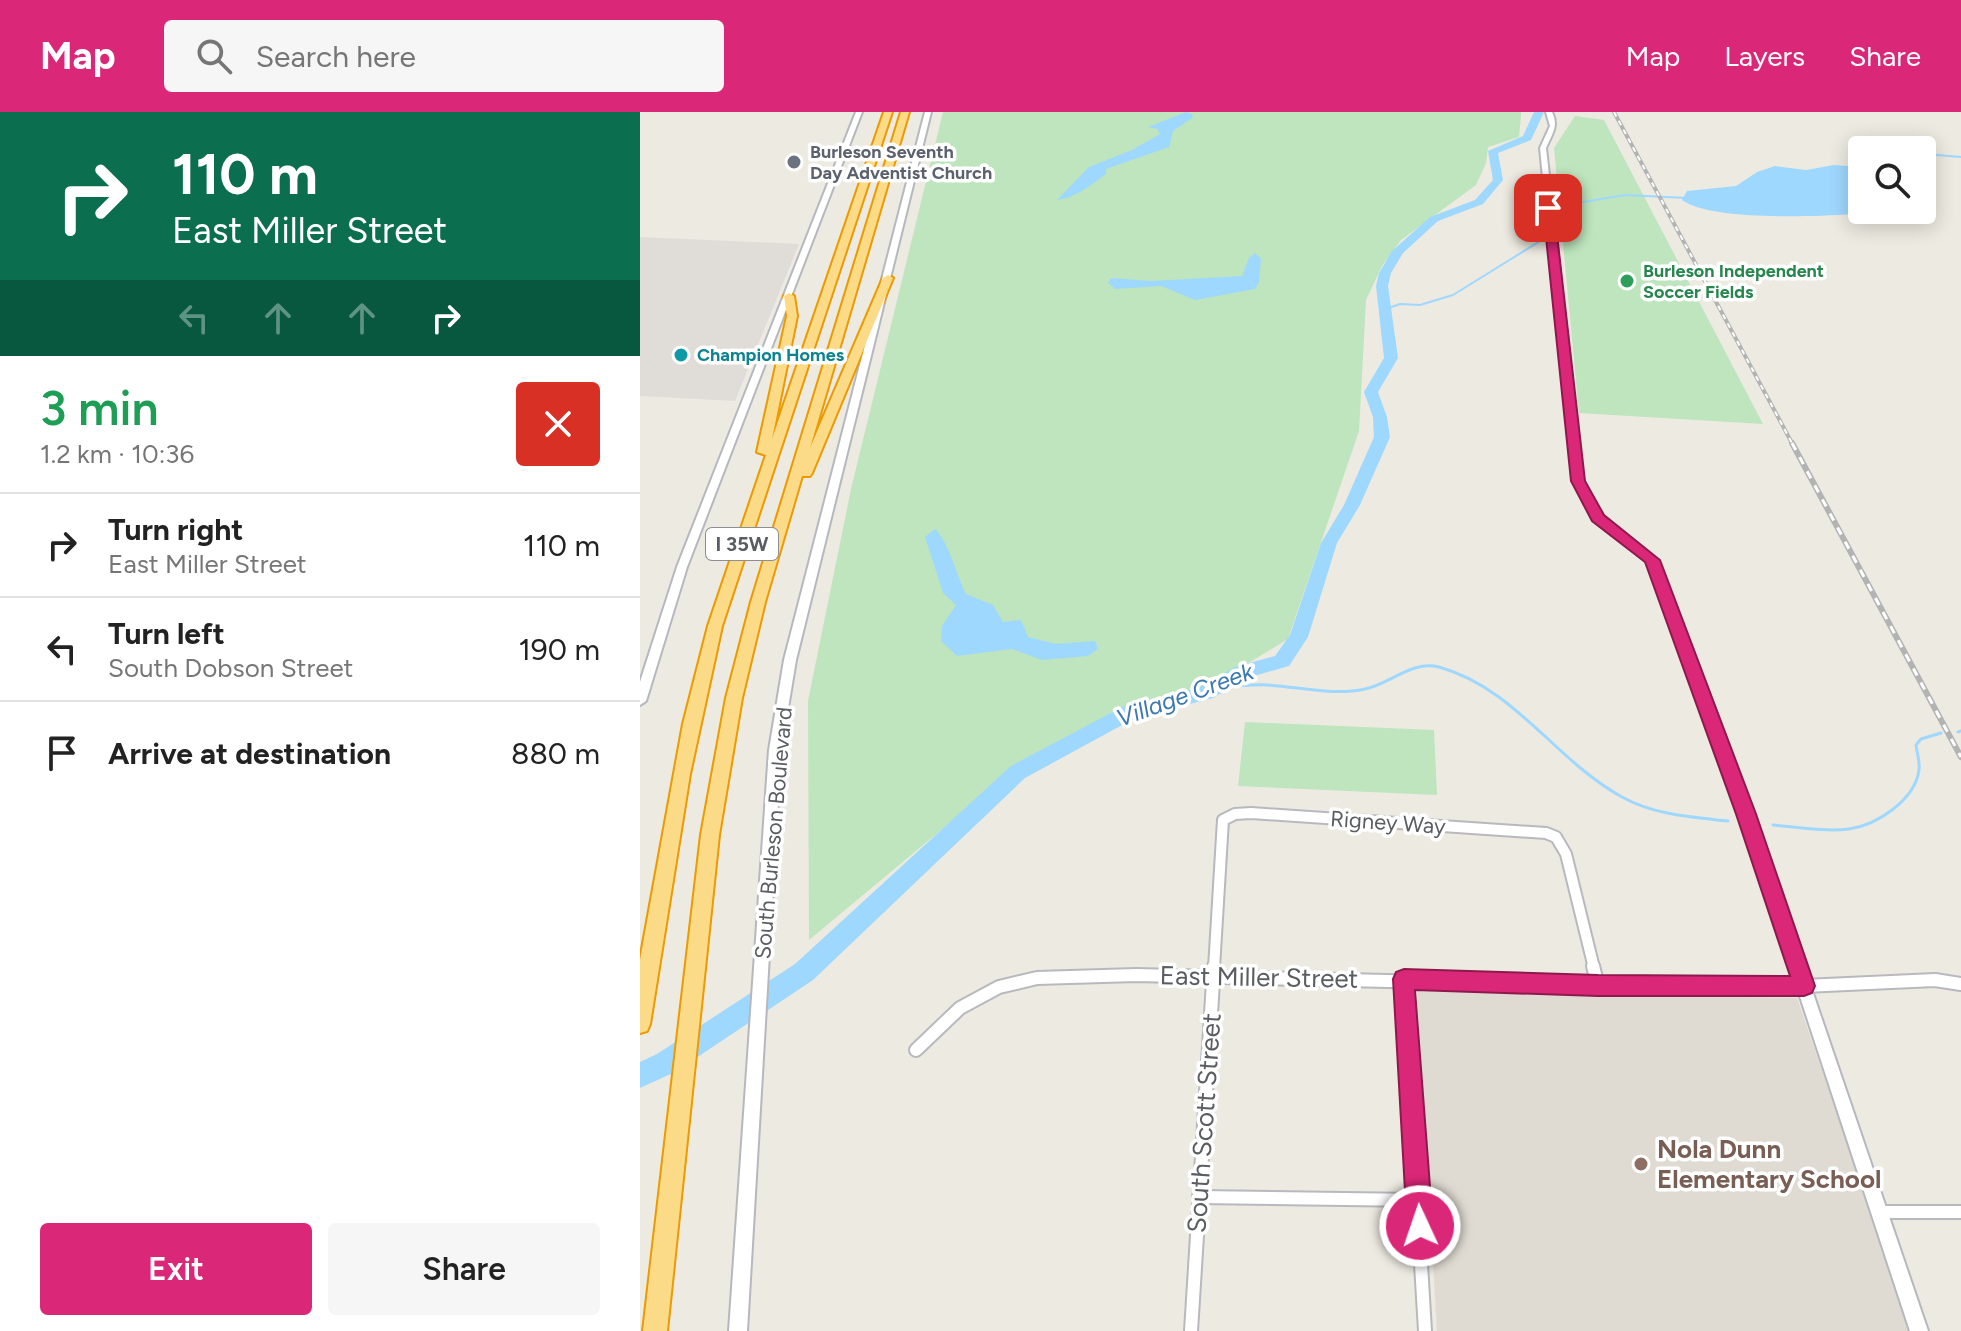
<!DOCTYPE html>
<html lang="en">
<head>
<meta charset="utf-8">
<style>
	body { margin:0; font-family:Figtree,sans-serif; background:#f6f6f6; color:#222; height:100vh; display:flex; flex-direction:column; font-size:30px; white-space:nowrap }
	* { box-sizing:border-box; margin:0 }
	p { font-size:26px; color:#767676 }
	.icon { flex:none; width:44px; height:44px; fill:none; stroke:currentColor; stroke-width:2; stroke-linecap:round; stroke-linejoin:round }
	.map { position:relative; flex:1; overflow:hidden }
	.side { display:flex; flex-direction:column; background:#fff; width:640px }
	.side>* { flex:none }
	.hud { background:#0b6e4f; color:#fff; overflow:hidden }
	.controls { position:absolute; left:1208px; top:24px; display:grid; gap:16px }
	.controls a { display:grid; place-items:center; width:88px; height:88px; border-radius:8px; background:#fff; box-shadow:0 4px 20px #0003; font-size:40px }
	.pin { position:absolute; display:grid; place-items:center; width:68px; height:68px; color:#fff; margin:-34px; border-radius:16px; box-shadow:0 4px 12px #0006 }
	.me { position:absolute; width:88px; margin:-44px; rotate:357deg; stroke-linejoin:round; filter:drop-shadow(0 0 6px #0008) }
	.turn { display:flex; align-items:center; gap:28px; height:168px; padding:0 40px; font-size:36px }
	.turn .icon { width:104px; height:104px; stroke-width:2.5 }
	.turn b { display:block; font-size:56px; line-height:68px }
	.lanes { display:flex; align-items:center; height:76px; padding:0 40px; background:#0003; justify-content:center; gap:40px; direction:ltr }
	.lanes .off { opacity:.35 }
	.round { display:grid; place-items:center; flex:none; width:84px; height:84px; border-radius:8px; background:#f6f6f6 }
	.headline { display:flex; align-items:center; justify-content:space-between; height:136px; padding:0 40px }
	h1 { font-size:48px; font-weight:600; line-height:60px; color:#1e9e55 }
	.button { display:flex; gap:16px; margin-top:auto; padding:16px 40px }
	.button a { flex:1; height:92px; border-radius:8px; background:#db2777; color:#fff; font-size:32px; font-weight:600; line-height:92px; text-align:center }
	.button a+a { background:#f6f6f6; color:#222 }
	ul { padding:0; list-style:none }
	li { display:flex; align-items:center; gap:24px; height:104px; padding:0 40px; border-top:2px solid #e0e0e0 }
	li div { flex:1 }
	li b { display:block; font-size:30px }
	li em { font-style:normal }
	header { display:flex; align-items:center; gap:48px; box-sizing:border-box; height:112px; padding:0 40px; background:#db2777; color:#fff }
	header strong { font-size:38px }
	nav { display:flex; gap:44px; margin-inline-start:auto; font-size:28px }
	.search { width:560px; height:72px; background:#f6f6f6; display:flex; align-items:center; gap:20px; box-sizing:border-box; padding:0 28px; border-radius:8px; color:#767676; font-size:30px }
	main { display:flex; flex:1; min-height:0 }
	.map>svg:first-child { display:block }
	.industrial { fill:#e0ddd9 }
	.education { fill:#dfdbd2 }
	.green { fill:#bee5bd }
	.water { fill:#9fd8ff }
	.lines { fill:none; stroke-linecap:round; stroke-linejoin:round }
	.stream-far1 { stroke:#9fd8ff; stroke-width:2 }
	.stream { stroke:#9fd8ff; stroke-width:3 }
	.river { fill:#9fd8ff; fill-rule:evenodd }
	.street-far1-casing { stroke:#b7b9be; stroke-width:14 }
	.street-casing { stroke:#b7b9be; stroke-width:16 }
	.secondary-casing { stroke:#b5b8be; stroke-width:4 }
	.highway-casing { stroke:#ec9a01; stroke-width:4 }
	.street-far1 { stroke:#fff; stroke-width:10 }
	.street { stroke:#fff; stroke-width:12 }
	.secondary { fill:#fff; fill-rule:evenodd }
	.highway { fill:#fcdb88; fill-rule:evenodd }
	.rail-far1-casing { stroke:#b2b3b3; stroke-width:4 }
	.rail-casing { stroke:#b2b3b3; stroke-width:6 }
	.rail-far1 { stroke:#fff; stroke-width:2; stroke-dasharray:5; stroke-linecap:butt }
	.rail { stroke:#fff; stroke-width:3; stroke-dasharray:8; stroke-linecap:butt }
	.route { fill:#db2777; stroke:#8e194d; stroke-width:2 }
	.worship-dot { fill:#6b7280; stroke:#fff; stroke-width:3 }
	.leisure-dot { fill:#2e9e5b; stroke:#fff; stroke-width:3 }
	.culture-dot { fill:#0f9aa8; stroke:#fff; stroke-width:3 }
	.education-dot { fill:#8d6e63; stroke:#fff; stroke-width:3 }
	.labels { text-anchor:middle; stroke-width:7; stroke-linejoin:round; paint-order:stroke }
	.far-worship-label { font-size:18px; font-weight:bold; fill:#5b616d; stroke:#fff; text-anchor:start }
	.far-leisure-label { font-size:18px; font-weight:bold; fill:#27864d; stroke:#fff; text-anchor:start }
	.far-culture-label { font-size:18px; font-weight:bold; fill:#0d838f; stroke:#fff; text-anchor:start }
	.shield { fill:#fff; stroke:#8c8e91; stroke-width:2 }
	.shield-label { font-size:20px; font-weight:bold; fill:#5a5e62 }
	.street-label { font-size:22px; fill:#5a5e62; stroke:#fff }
	.water-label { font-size:24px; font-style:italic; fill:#3d79b0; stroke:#fff }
	.near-street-label { font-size:26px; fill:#5a5e62; stroke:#fff }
	.near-education-label { font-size:26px; font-weight:bold; fill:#785e54; stroke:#fff; text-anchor:start }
</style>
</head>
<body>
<header>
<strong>Map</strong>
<div class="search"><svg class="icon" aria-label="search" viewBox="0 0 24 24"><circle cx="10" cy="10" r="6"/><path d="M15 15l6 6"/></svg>Search here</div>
<nav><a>Map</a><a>Layers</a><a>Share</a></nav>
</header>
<main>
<section class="side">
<div class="hud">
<div class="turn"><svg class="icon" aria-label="right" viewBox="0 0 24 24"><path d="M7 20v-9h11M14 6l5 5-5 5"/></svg><div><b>110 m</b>East Miller Street</div></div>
<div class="lanes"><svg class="icon off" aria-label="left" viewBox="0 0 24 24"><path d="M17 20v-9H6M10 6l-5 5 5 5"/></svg><svg class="icon off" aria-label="ahead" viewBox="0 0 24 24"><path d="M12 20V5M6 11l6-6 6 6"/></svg><svg class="icon off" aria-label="ahead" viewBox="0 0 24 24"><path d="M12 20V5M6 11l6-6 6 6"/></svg><svg class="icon" aria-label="right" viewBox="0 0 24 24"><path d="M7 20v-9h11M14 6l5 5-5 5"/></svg></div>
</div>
<div class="headline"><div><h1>3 min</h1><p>1.2 km · 10:36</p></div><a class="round" style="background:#d93025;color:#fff"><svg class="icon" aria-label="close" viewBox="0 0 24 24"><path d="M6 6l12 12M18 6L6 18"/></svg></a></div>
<ul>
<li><svg class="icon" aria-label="right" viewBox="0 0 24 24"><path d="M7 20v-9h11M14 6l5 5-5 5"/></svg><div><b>Turn right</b><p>East Miller Street</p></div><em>110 m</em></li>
<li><svg class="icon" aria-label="left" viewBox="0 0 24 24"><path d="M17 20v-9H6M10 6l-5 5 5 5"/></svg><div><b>Turn left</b><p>South Dobson Street</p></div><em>190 m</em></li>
<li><svg class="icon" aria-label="arrive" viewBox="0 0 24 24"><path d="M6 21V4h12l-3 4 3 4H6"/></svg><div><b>Arrive at destination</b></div><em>880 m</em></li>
</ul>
<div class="button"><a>Exit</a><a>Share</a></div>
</section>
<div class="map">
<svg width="1321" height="1219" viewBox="0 0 1321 1219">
	<rect width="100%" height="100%" fill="#edeae1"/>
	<!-- industrial -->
	<polygon class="industrial" points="0,125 159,132 95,289 0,284"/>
	<!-- education -->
	<polygon class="education" points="777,878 1157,886 1272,1219 797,1219"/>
	<!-- green -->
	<g class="green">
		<polygon points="303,0 881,0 881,3 879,25 848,35 846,51 836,73 761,128 742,154 726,188 719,319 648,527 562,579 491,595 378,654 169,828 168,589 211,377"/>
		<polygon points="935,4 964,8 1123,312 939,301 914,36"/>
		<polygon points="605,610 794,618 797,683 598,674"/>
	</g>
	<!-- water -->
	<g class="water">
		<path d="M546 0 553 3 552 6 533 19 529 35 466 57V62C451 73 435 86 417 88L449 55 492 38 520 22 517 17 508 15Z"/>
		<path d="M1222 46V98H1262C1218 103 1076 113 1042 88L1047 79 1096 74 1117 60 1135 54 1166 58 1194 53 1208 54Z"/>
		<polygon points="615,141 621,147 619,170 615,177 555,188 521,174 475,177 468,171 471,166 511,169 602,164 609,146"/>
		<path d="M295 417C308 429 317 464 326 482L353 493 363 510 381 508 388 525 416 532 455 529 458 537 448 544 402 548 372 537 317 544 301 529 302 514 316 493 303 481 285 425Z"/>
	</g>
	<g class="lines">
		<!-- stream-far1 -->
		<g class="stream-far1">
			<polyline points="1285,42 1321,45"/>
			<polyline points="915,124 925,93 985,83 1047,86"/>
			<polyline points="746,197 760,192 780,193 813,183 905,126"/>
		</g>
		<!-- stream -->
		<g class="stream">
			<path d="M579 574C595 575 611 572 628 573 660 575 693 584 725 577 750 572 772 548 799 555 875 576 916 649 982 685 1014 703 1052 705 1088 709"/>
			<polyline points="1318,620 1321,619"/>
			<path d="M1133 713C1158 715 1184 720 1209 717 1237 713 1275 688 1279 658 1280 650 1277 641 1276 633L1281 627 1301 621"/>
		</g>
		<!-- river -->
		<polygon class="river" points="894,0 904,0 891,28 858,41 863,68 843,92 798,109 763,141 751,161 748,174 758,246 738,280 747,305 750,325 720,393 697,431 668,525 649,554 607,566 573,586 495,606 385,666 173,868 35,960 0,976 0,950 17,942 155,852 371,654 482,595 560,575 595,555 635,544 650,523 681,431 704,393 734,325 733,305 724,280 744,246 736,174 739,161 752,139 790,105 835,88 853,68 848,39 883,24"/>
		<!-- street-far1 casing -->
		<g class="street-far1-casing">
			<polyline id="street-far1" points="574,856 583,708 595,702 611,701 906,721 916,725 926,742 954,856"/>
		</g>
		<!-- street casing -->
		<g class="street-casing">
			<g id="street">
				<polyline points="953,854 958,874"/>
				<polyline points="764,867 785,1219"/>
				<polyline points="276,938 320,896 359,875 397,866 496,863 958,874 1164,874 1295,868 1321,872"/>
				<polyline points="559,1085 778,1088"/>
				<polyline points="1238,1100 1321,1100"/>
				<polyline points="551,1219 574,854"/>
			</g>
		</g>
		<!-- secondary casing -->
		<g class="secondary-casing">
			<g id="secondary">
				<polygon points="216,0 222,0 47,455 6,589 0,593 0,570 37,455"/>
				<polygon points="285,0 291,0 156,548 141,638 107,1219 89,1219 129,638 144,548"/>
				<path d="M906 0H912C919 14 912 22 906 36L943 369 962 404 1017 448 1112 702 1288 1219H1270L1100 702 1007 450 954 408 933 369 900 36 910 14Z"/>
			</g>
		</g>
		<!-- highway casing -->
		<g class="highway-casing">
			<g id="highway">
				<polygon points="244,0 252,0 82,514 50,662 10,912 7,919 0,921 0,848 43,612 68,514 126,343 117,340 147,204 144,184 149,181 154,184 157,204 132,327"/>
				<polygon points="261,0 269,0 170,336 243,166 248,163 253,166 172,361 170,364 162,364 125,490 102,586 79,723 27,1219 3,1219 61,723 86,586 111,490"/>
			</g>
		</g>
		<!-- street-far1 -->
		<use href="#street-far1" class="street-far1"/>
		<!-- street -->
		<use href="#street" class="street"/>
		<!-- secondary -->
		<use href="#secondary" class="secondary"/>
		<!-- highway -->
		<use href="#highway" class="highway"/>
		<!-- rail-far1 casing -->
		<g class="rail-far1-casing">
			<polyline id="rail-far1" points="974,0 1153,333"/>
		</g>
		<!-- rail casing -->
		<g class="rail-casing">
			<polyline id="rail" points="1152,331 1321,645"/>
		</g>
		<!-- rail-far1 -->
		<use href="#rail-far1" class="rail-far1"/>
		<!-- rail -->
		<use href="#rail" class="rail"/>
	</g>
	<!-- route -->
	<polygon class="route" points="908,93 914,96 945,369 964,403 1020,448 1116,702 1175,874 1172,881 1164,884 958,884 775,878 793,1114 789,1123 780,1127 771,1123 767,1114 753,867 756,860 764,857 958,863 1150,864 1096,702 1005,450 952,409 931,369 903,96"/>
	<!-- markers -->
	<circle class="worship-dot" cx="154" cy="50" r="8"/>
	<circle class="leisure-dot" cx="987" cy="169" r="8"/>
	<circle class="culture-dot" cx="41" cy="243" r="8"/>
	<circle class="education-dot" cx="1001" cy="1052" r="8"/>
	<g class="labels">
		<!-- far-worship labels -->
		<g class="far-worship-label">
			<text x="170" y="46">Burleson Seventh<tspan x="170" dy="21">Day Adventist Church</tspan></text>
		</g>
		<!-- far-leisure labels -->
		<g class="far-leisure-label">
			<text x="1003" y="165">Burleson Independent<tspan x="1003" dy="21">Soccer Fields</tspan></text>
		</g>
		<!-- far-culture labels -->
		<g class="far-culture-label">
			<text x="57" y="249">Champion Homes</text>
		</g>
		<!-- shield labels -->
		<rect class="shield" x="66" y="416" width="72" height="32" rx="6"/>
		<g class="shield-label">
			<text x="102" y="439">I 35W</text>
		</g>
		<!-- street labels -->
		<g class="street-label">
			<text transform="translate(748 710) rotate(4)" y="8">Rigney Way</text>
			<text transform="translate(133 721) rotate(-85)" y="8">South Burleson Boulevard</text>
		</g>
		<!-- water labels -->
		<g class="water-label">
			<text transform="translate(545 583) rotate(-20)" y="8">Village Creek</text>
		</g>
		<!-- near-street labels -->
		<g class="near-street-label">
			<text transform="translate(619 865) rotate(1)" y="9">East Miller Street</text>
			<text transform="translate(564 1011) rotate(-86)" y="9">South Scott Street</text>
		</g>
		<!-- near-education labels -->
		<g class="near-education-label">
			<text x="1017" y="1046">Nola Dunn<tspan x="1017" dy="30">Elementary School</tspan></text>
		</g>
	</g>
</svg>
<div class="controls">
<a><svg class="icon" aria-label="search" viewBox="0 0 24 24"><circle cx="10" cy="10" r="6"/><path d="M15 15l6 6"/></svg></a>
</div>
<div class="pin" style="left:908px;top:96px;background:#d93025"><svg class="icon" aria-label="arrive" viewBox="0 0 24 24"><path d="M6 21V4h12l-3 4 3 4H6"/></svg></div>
<svg class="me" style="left:780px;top:1114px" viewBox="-20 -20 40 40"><circle r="17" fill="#db2777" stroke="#fff" stroke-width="3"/><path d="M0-11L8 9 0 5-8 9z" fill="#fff"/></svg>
</div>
</main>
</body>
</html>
